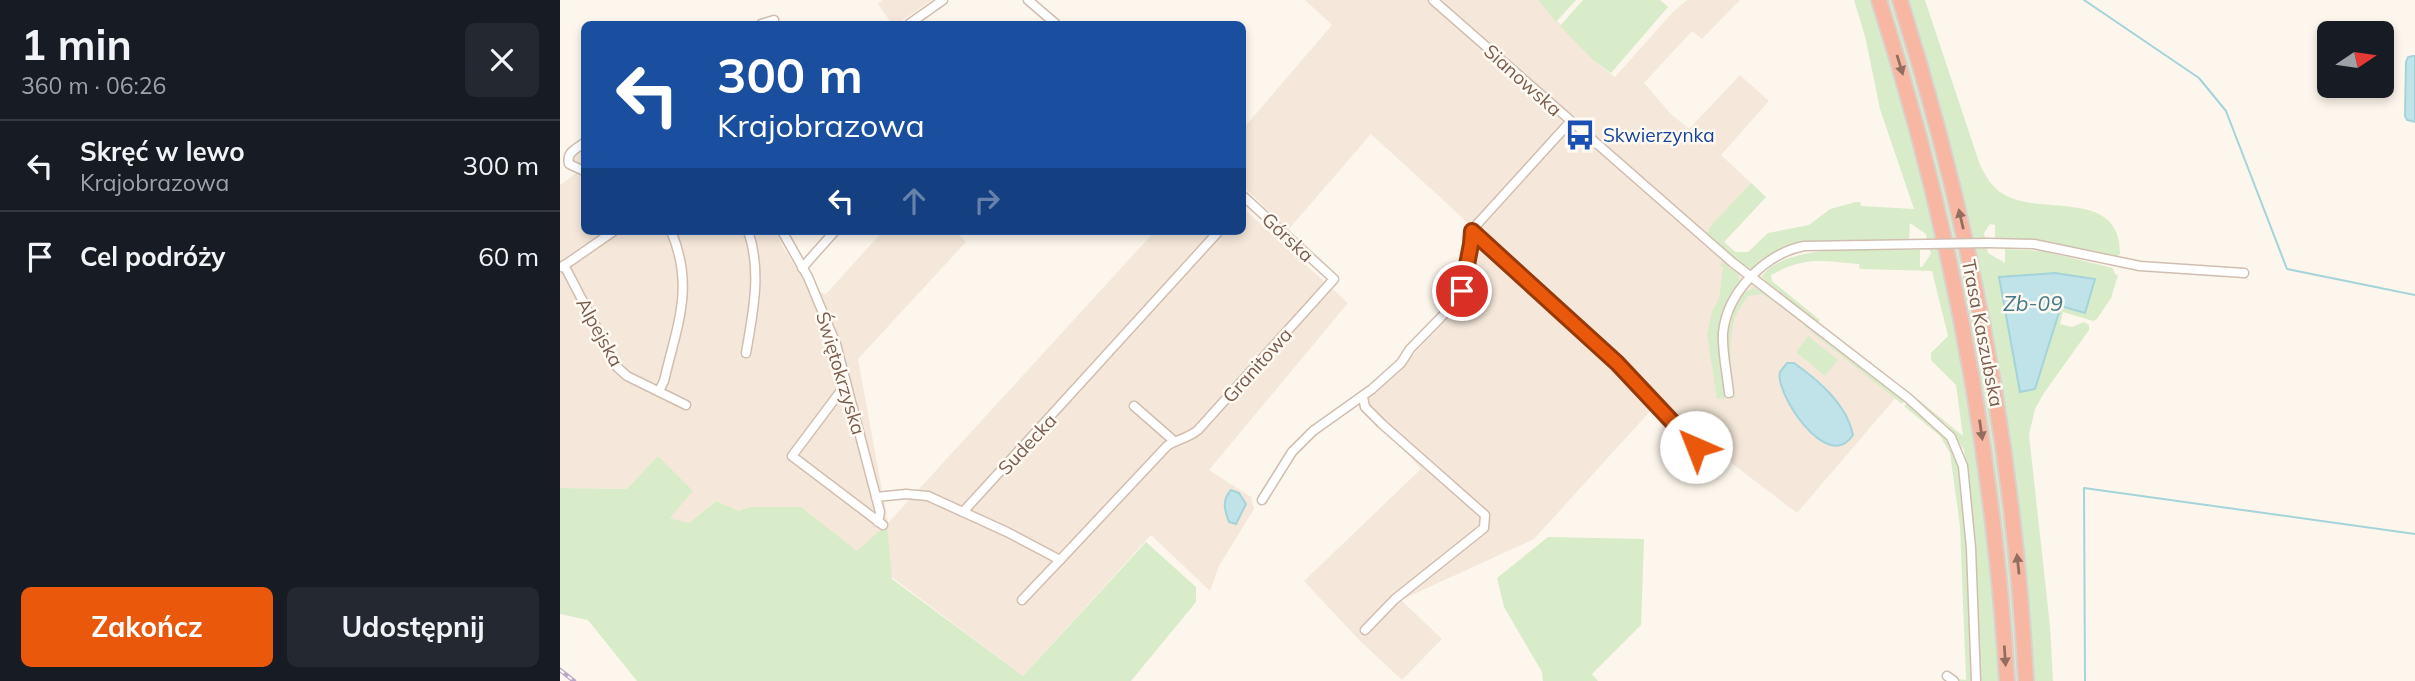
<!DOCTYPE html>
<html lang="pl">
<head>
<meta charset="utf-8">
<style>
	body { margin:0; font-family:Mulish,sans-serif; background:#242831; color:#f1f3f6; height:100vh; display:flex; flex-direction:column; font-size:26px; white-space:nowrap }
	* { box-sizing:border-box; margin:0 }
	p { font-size:23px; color:#9ea1a6 }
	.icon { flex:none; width:38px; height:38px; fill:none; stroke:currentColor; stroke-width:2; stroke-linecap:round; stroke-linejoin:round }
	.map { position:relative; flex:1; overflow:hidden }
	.side { display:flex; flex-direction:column; background:#171b24; width:560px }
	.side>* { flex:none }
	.top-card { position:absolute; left:21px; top:21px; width:665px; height:214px; border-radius:10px; box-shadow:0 4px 10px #0003; background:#1a4fa0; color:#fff; overflow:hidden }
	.needle { width:46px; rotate:77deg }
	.controls { position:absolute; left:1757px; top:21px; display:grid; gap:14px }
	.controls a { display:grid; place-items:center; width:77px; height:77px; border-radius:10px; background:#171b24; box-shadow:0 4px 10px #0003; font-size:35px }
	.pin { position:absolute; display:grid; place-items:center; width:60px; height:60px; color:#fff; margin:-30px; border:4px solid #fff; border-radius:50%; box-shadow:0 2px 7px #0007 }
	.me { position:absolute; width:77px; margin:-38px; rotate:316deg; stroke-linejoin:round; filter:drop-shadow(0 0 5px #0008) }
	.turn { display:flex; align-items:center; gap:24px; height:147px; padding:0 21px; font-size:32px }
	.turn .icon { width:91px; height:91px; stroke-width:2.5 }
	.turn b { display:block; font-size:49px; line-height:60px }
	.lanes { display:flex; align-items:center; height:66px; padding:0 21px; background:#0003; justify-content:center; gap:35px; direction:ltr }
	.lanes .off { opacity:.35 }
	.round { display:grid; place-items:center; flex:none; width:74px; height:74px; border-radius:10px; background:#242831 }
	.head { display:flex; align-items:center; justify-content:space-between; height:119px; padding:0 21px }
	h1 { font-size:42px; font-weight:700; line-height:52px }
	.action { display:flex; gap:14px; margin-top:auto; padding:14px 21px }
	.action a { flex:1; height:80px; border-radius:10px; background:#ea580c; color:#fff; font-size:28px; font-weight:700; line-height:80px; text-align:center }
	.action a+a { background:#242831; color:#f1f3f6 }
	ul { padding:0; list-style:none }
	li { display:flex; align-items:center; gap:21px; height:91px; padding:0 21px; border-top:2px solid #363941 }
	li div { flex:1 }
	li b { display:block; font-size:26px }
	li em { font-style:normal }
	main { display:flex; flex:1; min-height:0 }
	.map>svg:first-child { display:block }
	.residential { fill:#f5e8da }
	.green { fill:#d8ecc9 }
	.water { fill:#bfe3e8; stroke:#a5d3da; stroke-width:2 }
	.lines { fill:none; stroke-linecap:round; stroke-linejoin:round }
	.stream { stroke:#a5d3da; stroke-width:2 }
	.street-casing { stroke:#d1beb0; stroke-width:11 }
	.highway-casing { stroke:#dad1cd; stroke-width:18 }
	.street { stroke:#fff; stroke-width:8 }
	.highway { stroke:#f7b7a3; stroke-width:14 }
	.rail-casing { stroke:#b9a8c9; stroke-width:4.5 }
	.rail { stroke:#fffaf3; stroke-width:2; stroke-dasharray:5; stroke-linecap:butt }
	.street-bridge-casing { stroke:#d1beb0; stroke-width:11; stroke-linecap:butt }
	.street-bridge { stroke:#fff; stroke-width:8 }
	.oneway { fill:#936e5e }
	.route-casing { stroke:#983908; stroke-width:18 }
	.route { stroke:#ea580c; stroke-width:12 }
	.labels { text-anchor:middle; stroke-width:5; stroke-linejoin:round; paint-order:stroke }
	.street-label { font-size:19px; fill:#7a5c4d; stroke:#fffaf3 }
	.transit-label { font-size:19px; fill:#164399; stroke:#fffaf3; text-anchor:start }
	.water-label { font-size:21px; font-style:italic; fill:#437c86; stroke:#fffaf3 }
</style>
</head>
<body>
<main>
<section class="side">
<div class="head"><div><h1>1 min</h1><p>360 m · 06:26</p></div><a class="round"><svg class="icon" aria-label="close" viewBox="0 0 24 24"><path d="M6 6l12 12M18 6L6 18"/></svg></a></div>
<ul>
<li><svg class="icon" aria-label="left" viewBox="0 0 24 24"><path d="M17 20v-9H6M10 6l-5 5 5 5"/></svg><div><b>Skręć w lewo</b><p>Krajobrazowa</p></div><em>300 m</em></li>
<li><svg class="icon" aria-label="arrive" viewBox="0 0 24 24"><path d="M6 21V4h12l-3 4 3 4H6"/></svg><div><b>Cel podróży</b></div><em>60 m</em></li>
</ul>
<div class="action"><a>Zakończ</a><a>Udostępnij</a></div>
</section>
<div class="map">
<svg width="1855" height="681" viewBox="0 0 1855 681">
	<rect width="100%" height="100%" fill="#fdf6ec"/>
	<!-- residential -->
	<g class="residential">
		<polygon points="323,0 372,0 337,24 332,24 318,4"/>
		<polygon points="745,0 978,0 1033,60 1055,77 1112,13 1127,0 1180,0 1142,39 1132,31 1084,83 1110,113 1129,129 1180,75 1209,101 1161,155 1206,197 1164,242 1338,395 1237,513 1133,434 1020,323 1015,328 1064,372 1093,408 974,539 841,600 882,639 842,680 800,641 744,581 861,469 801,402 838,371 904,301 918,232 811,134 728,230 683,186 682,130 772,25"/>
		<polygon points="24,150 24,231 216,231 222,245 250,290 266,294 323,231 395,231 406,242 298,359 328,523 595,231 682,231 683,208 788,303 649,470 691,497 694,509 659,566 650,591 591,535 463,676 297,551 189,507 179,511 156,501 129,523 109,518 133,490 0,488 0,185 18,172 12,158"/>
	</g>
	<!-- green -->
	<g class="green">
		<polygon points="978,0 1016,0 996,22"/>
		<polygon points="1023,0 1100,0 1108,7 1051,73 1033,60 1000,26"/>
		<path d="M1294 0H1313L1340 88 1386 268 1427 508 1441 681H1418L1414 533 1404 450 1389 427 1343 390 1344 388 1403 436 1396 385 1371 360V353L1388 336 1372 271 1300 269 1299 264C1261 261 1246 256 1211 275L1212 281 1260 320 1257 323 1205 284 1206 281 1202 276C1228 241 1319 250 1360 250V267H1362L1371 254 1366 234 1350 223 1349 241 1227 247 1214 253 1190 271 1145 235 1150 230 1148 229 1191 183 1206 197 1164 242 1175 252H1188L1208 233 1249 225 1270 209 1296 202H1300L1301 206 1354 209 1320 109 1305 36Z"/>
		<polygon points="1324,0 1336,0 1378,142 1433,398 1463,681 1452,681 1436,503"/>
		<path d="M1347 0H1365L1420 165C1426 177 1432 187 1443 194 1480 217 1561 187 1560 254L1554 259 1435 240V225L1430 224 1424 233 1428 253 1445 263V249L1483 251 1553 268 1555 274 1558 275 1551 298 1537 319 1533 321 1503 312 1500 324 1512 327 1524 322 1529 325V330L1484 393 1475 409 1469 435 1490 626 1493 681H1474C1459 447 1418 224 1347 0Z"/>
		<polygon points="1162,262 1179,275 1179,283 1181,285 1174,294 1161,349 1167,398 1157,399 1147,335 1152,311 1159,299 1163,268 1160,265"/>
		<path d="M1193 287 1199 290 1201 288 1235 317 1203 294 1188 296C1182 305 1175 314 1173 325 1168 347 1171 376 1176 398H1173C1168 359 1160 323 1186 290L1189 291Z"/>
		<polygon points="1247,324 1343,398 1344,401 1342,404 1244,326"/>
		<polygon points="1248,336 1278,360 1265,376 1236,352"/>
		<polygon points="1347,403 1384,432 1398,457 1407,523 1413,681 1398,681 1390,674 1398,679 1406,680 1400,526 1390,453 1380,436 1344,406"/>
		<polygon points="98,456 133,491 110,518 129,523 156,501 179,511 189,507 241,507 297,551 327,524 332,579 463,676 586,542 636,587 636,602 571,681 77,681 28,620 0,614 0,488 67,489"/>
		<polygon points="988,537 1084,539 1081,625 1032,674 1038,681 983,681 982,672 944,607 937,578"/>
	</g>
	<!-- water -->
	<g class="water">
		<polygon points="1853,56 1855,56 1855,122 1847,120 1845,116 1846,62 1848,57"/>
		<polygon points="1495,273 1535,279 1525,313 1501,306 1475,389 1460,392 1439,277"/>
		<path d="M1227 363H1234C1258 380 1287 404 1293 435 1267 475 1214 391 1220 372 1221 370 1225 366 1227 363Z"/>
		<path d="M671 490 679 493 686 504 676 524 669 522C664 509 662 500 671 490Z"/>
	</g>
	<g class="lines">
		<!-- stream -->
		<g class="stream">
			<polyline points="1524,0 1639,78 1666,111 1727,269 1855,295"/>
			<polyline points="1525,681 1524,488 1855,534"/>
		</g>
		<!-- street casing -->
		<g class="street-casing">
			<g id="street">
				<polyline points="468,0 496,24"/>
				<polyline points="873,0 1172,262 1348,398 1391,437 1403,466 1411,548 1416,681"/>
				<polyline points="201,24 214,20"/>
				<polyline points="349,24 383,0"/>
				<path d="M24 143C16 149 6 152 9 164L24 171"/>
				<polyline points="222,231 248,277 276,344 320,512 318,522"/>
				<polyline points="911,231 1057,364 1136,447"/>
				<polyline points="911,231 1010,122"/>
				<polyline points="1428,243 1474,244 1580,266 1684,273"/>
				<polyline points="4,265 57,367 67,376 126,405"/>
				<polyline points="2,267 54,231"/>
				<polyline points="242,268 275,231"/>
				<path d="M186 353C193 313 202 270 188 231"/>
				<polyline points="286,384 232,456 323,525"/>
				<path d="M99 391 104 381C117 325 135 287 111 231"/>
				<path d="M1169 393C1167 373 1162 352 1163 333 1167 292 1205 254 1244 246L1367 244"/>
				<polyline points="803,397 805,407 822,424 925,515 924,528 835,599 805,630"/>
				<polyline points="574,406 614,441"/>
				<path d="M316 497 346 494 368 496 447 532 500 560 607 446C617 439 627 439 638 430L774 279 682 195"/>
				<polyline points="702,500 732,452 753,431 812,389 841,363 850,349 895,303 905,282 911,231"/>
				<polyline points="403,512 659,231"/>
				<polyline points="462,600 500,560"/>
				<polyline points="1387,676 1394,681"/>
			</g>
		</g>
		<!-- highway casing -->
		<g class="highway-casing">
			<g id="highway">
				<path d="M1319 0C1390 222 1433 449 1447 681"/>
				<path d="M1340 0C1410 221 1454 449 1466 681"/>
			</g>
		</g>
		<!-- street -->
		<use href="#street" class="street"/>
		<!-- highway -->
		<use href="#highway" class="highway"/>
		<!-- rail casing -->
		<g class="rail-casing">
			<polyline id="rail" points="0,670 14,681"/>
		</g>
		<!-- rail -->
		<use href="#rail" class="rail"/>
		<!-- street-bridge casing -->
		<g class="street-bridge-casing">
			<polyline id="street-bridge" points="1367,244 1428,243"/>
		</g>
		<!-- street-bridge -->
		<use href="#street-bridge" class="street-bridge"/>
	</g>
	<!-- one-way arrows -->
	<defs><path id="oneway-solid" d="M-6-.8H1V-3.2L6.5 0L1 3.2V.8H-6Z" transform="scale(1.75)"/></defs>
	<g class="oneway">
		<use href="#oneway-solid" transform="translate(1340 65) rotate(73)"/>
		<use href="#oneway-solid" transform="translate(1401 219) rotate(-103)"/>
		<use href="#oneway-solid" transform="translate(1421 430) rotate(82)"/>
		<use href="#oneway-solid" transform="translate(1458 564) rotate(-96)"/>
		<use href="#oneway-solid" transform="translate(1445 656) rotate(86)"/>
	</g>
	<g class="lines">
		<!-- route casing -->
		<g class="route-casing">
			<polyline id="route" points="902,291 911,244 912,231 1057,363 1136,447"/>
		</g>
		<!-- route -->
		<use href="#route" class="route"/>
	</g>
	<!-- icons -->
	<defs>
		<g id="bus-bare" transform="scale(2.415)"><path d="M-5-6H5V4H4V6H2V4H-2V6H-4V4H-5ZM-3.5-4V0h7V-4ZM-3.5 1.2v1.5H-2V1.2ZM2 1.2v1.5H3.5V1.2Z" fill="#1a4fb4" stroke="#fffaf3" stroke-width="2.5" paint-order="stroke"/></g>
	</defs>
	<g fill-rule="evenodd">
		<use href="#bus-bare" x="1020" y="135"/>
	</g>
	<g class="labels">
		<!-- street labels -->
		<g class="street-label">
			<text transform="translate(963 80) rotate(42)" y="7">Sianowska</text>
			<text transform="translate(728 237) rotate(43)" y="7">Górska</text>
			<text transform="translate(40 332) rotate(61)" y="7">Alpejska</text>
			<text transform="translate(1423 333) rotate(79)" y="7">Trasa Kaszubska</text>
			<text transform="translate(697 365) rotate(-48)" y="7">Granitowa</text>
			<text transform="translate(281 373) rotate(73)" y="7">Świętokrzyska</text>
			<text transform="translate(467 444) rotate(-47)" y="7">Sudecka</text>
		</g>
		<!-- transit labels -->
		<g class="transit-label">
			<text x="1043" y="142">Skwierzynka</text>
		</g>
		<!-- water labels -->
		<g class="water-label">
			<text x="1473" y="311">Zb-09</text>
		</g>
	</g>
</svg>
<div class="controls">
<a><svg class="needle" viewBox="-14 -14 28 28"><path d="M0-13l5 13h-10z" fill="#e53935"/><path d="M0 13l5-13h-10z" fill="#9ea1a6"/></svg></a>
</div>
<div class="pin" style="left:902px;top:291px;background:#d93025"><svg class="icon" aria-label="arrive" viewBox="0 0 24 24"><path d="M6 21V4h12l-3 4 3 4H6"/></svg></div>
<svg class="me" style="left:1136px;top:447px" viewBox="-20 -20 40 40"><circle r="19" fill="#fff"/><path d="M0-13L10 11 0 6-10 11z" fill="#ea580c"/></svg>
<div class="top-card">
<div class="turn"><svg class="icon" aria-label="left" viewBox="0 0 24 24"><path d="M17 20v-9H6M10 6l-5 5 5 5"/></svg><div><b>300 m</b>Krajobrazowa</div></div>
<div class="lanes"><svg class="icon" aria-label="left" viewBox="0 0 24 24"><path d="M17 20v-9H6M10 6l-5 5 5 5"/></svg><svg class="icon off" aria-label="ahead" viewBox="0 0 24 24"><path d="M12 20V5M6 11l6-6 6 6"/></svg><svg class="icon off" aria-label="right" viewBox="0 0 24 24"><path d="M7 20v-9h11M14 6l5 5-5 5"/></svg></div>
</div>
</div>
</main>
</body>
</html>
